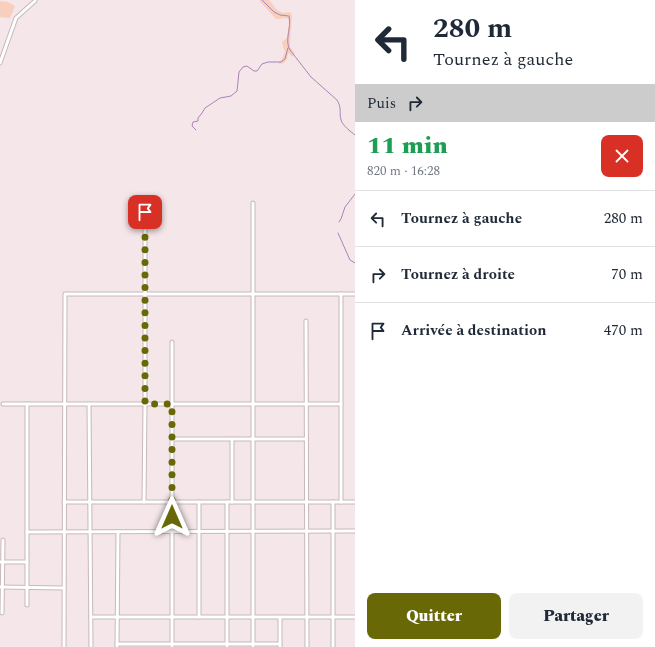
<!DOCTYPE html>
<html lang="fr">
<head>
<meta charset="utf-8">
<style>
	body { margin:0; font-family:Spectral,serif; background:#f2f2f3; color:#1f2937; height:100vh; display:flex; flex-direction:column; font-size:15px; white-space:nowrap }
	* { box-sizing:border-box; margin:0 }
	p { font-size:13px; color:#747a83 }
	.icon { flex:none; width:22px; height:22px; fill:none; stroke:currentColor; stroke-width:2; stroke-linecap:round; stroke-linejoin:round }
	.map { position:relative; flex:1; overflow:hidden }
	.drawer { display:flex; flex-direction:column; background:#fff; width:300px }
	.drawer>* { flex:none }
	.guide { background:#fff; color:#1f2937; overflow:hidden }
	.pin { position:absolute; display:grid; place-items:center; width:34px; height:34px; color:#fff; margin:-17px; border-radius:8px; box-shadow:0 2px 6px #0006 }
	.me { position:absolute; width:44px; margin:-22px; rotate:0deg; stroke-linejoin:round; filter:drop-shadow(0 0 3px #0008) }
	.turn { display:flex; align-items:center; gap:14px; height:84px; padding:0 12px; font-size:18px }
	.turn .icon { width:52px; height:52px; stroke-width:2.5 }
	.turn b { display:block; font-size:28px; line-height:34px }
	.then { display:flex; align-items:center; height:38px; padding:0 12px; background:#0003; gap:8px; font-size:15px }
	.round { display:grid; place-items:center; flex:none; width:42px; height:42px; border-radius:8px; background:#f2f2f3 }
	.headline { display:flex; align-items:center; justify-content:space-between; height:68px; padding:0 12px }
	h1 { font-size:24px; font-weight:800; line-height:30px; color:#1e9e55 }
	.action { display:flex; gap:8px; margin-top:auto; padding:8px 12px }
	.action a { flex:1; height:46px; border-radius:8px; background:#686906; color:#fff; font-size:16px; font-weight:800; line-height:46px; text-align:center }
	.action a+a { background:#f2f2f3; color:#1f2937 }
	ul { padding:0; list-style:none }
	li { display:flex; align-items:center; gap:12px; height:56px; padding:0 12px; border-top:1px solid #e0e1e3 }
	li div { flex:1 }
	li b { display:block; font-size:15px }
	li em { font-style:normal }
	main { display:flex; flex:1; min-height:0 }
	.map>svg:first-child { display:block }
	.green { fill:#f8cfbd }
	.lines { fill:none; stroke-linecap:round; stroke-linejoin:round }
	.stream { stroke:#ac83b8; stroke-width:1 }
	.minor-casing { stroke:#c7b8bc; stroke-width:5 }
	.minor { stroke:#fff; stroke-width:3 }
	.route { stroke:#686906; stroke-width:7; stroke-dasharray:0 12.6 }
</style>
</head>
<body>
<main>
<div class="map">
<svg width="355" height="647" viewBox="0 0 355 647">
	<rect width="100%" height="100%" fill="#f5e6e9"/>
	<!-- green -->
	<g class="green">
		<polygon points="259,0 269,0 277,10 283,13 289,12 291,13 292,16 290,42 290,47 295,54 292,57 289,53 288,54 287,59 284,63 279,64 279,62 282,59 285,52 283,47 282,42 287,38 289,23 288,19 286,18 276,19 265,7"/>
		<polygon points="0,1 8,2 15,6 10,18 0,17"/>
	</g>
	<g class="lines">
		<!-- stream -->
		<g class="stream">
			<path d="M262 0 274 12 280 15 289 16C292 27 284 40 290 50L311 77 337 100C342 108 339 113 341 120 343 126 350 131 355 135"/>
			<polyline points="196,130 192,126 193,122 198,121 198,118 202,113 205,108 220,98 231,96 237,91 239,72 243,67 247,66 254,71 257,71 262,64 268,62 281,62 285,59 288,48"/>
			<polyline points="339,222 341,219 345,207 355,194"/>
			<polyline points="338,233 350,260 355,263"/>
		</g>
		<!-- minor casing -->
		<g class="minor-casing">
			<g id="minor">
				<polyline points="0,63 16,18 35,1 35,0"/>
				<polyline points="253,203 253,647"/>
				<polyline points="341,294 341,502"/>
				<polyline points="306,321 307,647"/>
				<polyline points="172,342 172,647"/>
				<polyline points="3,404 341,404"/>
				<polyline points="27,404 27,605"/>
				<polyline points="89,404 91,647"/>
				<polyline points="172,439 306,439"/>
				<polyline points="232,439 232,502"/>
				<polyline points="64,502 355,502"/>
				<polyline points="144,502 145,404 145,202"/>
				<polyline points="199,502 199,617"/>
				<polyline points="227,502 227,647"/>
				<polyline points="333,502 333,647"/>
				<polyline points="27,532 355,531"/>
				<polyline points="0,562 27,562"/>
				<polyline points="0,587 64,588"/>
				<polyline points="2,613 3,540"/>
				<polyline points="91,617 355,617"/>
				<polyline points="280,617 280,647"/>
				<polyline points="117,644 280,644"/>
				<polyline points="64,647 65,294 355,294"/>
				<polyline points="117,647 118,532"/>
			</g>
		</g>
		<!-- minor -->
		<use href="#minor" class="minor"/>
	</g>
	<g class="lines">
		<!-- route -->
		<polyline class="route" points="145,212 145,404 172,404 172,517"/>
	</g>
</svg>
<div class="pin" style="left:145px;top:212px;background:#d93025"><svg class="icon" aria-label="arrive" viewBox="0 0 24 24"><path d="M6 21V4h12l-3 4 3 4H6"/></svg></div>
<svg class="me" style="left:172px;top:517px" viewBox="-20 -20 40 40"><path d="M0-17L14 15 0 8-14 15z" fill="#686906" stroke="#fff" stroke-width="4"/></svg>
</div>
<section class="drawer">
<div class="guide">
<div class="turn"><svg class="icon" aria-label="left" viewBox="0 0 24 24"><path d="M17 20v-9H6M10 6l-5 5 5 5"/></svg><div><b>280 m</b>Tournez à gauche</div></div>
<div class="then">Puis<svg class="icon" aria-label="right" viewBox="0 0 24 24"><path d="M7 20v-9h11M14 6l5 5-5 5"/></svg></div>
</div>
<div class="headline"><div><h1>11 min</h1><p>820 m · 16:28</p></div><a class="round" style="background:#d93025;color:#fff"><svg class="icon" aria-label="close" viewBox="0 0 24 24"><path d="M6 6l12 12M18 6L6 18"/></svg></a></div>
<ul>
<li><svg class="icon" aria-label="left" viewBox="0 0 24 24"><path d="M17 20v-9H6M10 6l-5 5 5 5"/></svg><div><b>Tournez à gauche</b></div><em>280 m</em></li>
<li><svg class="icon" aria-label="right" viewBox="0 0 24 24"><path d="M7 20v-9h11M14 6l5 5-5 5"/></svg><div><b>Tournez à droite</b></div><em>70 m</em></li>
<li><svg class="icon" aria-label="arrive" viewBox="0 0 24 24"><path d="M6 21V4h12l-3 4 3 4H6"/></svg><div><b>Arrivée à destination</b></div><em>470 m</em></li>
</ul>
<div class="action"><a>Quitter</a><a>Partager</a></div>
</section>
</main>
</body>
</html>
